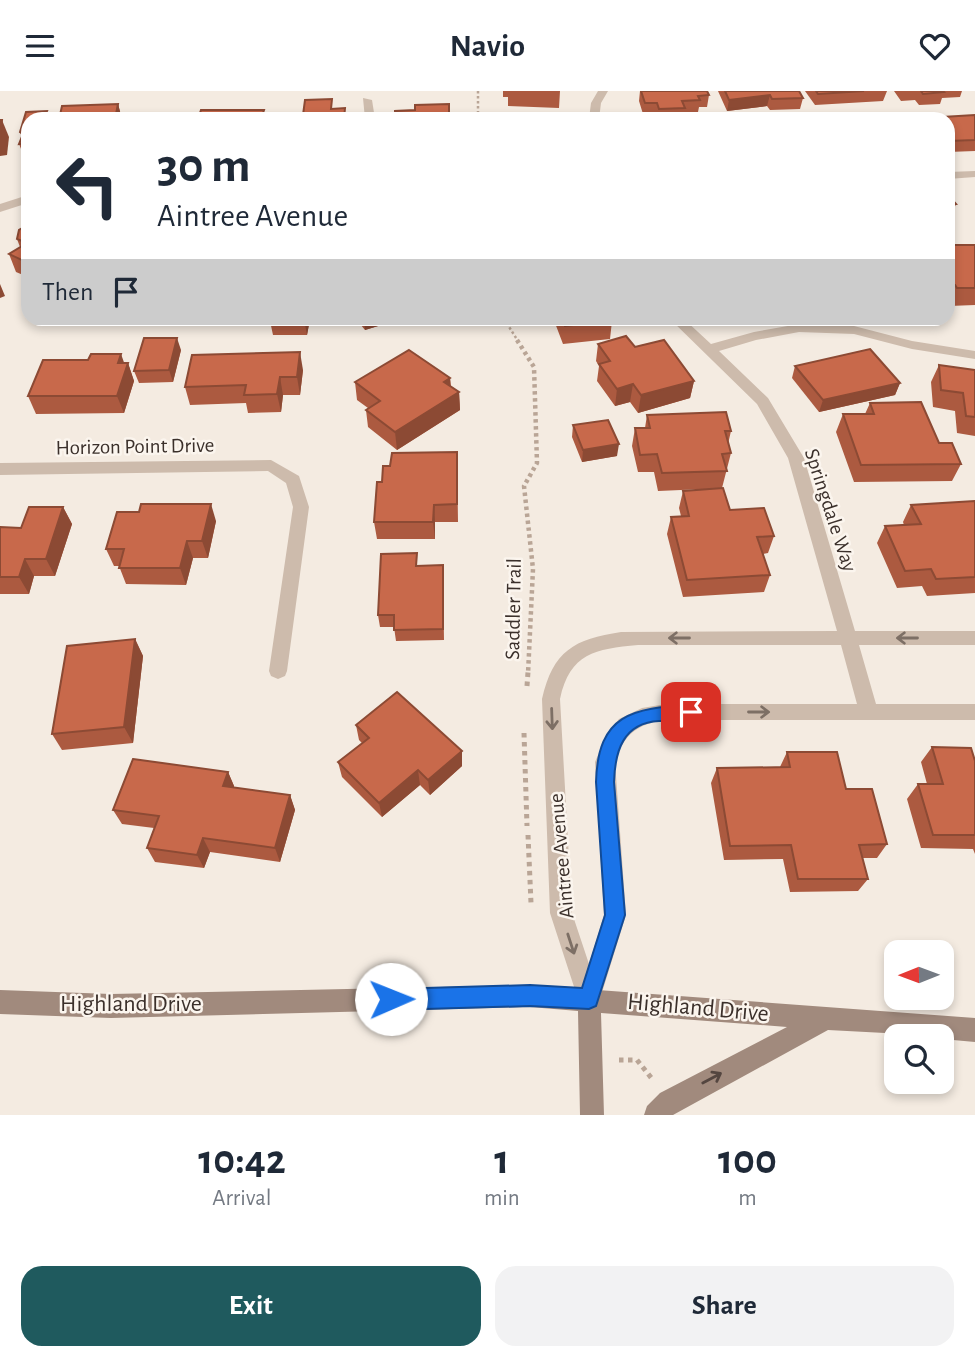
<!DOCTYPE html>
<html lang="en">
<head>
<meta charset="utf-8">
<style>
	body { margin:0; font-family:"Alegreya Sans",sans-serif; background:#f2f2f3; color:#1f2937; height:100vh; display:flex; flex-direction:column; font-size:26px; white-space:nowrap }
	* { box-sizing:border-box; margin:0 }
	p { font-size:23px; color:#747a83 }
	.icon { flex:none; width:38px; height:38px; fill:none; stroke:currentColor; stroke-width:2; stroke-linecap:round; stroke-linejoin:round }
	.map { position:relative; height:1024px; overflow:hidden }
	.details { display:flex; flex-direction:column; background:#fff; flex:1 }
	.details>* { flex:none }
	.banner { position:absolute; left:21px; top:21px; width:934px; height:214px; border-radius:21px; box-shadow:0 4px 10px #0003; background:#fff; color:#1f2937; overflow:hidden }
	.needle { width:46px; rotate:269deg }
	.tools { position:absolute; left:884px; top:849px; display:grid; gap:14px }
	.tools a { display:grid; place-items:center; width:70px; height:70px; border-radius:14px; background:#fff; box-shadow:0 4px 10px #0003; font-size:35px }
	.pin { position:absolute; display:grid; place-items:center; width:60px; height:60px; color:#fff; margin:-30px; border-radius:14px; box-shadow:0 4px 10px #0006 }
	.me { position:absolute; width:77px; margin:-38px; rotate:89deg; stroke-linejoin:round; filter:drop-shadow(0 0 5px #0008) }
	.turn { display:flex; align-items:center; gap:24px; height:147px; padding:0 21px; font-size:32px }
	.turn .icon { width:91px; height:91px; stroke-width:2.5 }
	.turn b { display:block; font-size:49px; line-height:60px }
	.then { display:flex; align-items:center; height:66px; padding:0 21px; background:#0003; gap:14px; font-size:26px }
	.eta { display:flex; justify-content:space-evenly; align-items:center; height:119px; text-align:center }
	.eta b { font-size:42px; font-weight:600; line-height:49px }
	.action { display:flex; gap:14px; margin-top:auto; padding:14px 21px }
	.action a { flex:1; height:80px; border-radius:21px; background:#1f5a5e; color:#fff; font-size:28px; font-weight:600; line-height:80px; text-align:center }
	.action a+a { background:#f2f2f3; color:#1f2937 }
	header { display:flex; justify-content:space-between; align-items:center; height:91px; padding:0 21px; background:#fff; font-size:32px; font-weight:600 }
	.map>svg:first-child { display:block }
	.lines { fill:none; stroke-linecap:round; stroke-linejoin:round }
	.path-far2 { stroke:#b9a596; stroke-width:2.5; stroke-dasharray:2.5 2.5; stroke-linecap:butt }
	.path-far1 { stroke:#b9a596; stroke-width:4.5; stroke-dasharray:3.5 3.5; stroke-linecap:butt }
	.path { stroke:#b9a596; stroke-width:5; stroke-dasharray:4.5 4.5; stroke-linecap:butt }
	.lane { fill:#cdbbac; fill-rule:evenodd }
	.street { fill:#cdbbac; fill-rule:evenodd }
	.secondary { fill:#a18a7d; fill-rule:evenodd }
	.wall { fill:#ac5a40 }
	.shaded-wall { fill:#8c4a34 }
	.building { fill:#c8694b; stroke:#8c4a34; stroke-width:2 }
	.oneway { stroke:#7d6f65 }
	.oneway2 { stroke:#544640 }
	.route { fill:#1a73e8; stroke:#114b97; stroke-width:2 }
	.labels { text-anchor:middle; stroke-width:5; stroke-linejoin:round; paint-order:stroke }
	.street-label { font-size:21px; fill:#3b302b; stroke:#fbf5ee }
	.near-street-label { font-size:24px; fill:#3b302b; stroke:#fbf5ee }
</style>
</head>
<body>
<header><svg class="icon" aria-label="menu" viewBox="0 0 24 24"><path d="M4 6h16M4 12h16M4 18h16"/></svg>Navio<svg class="icon" aria-label="heart" viewBox="0 0 24 24"><path d="M12 20l-8-8c-3-5 5-10 8-4 3-6 11-1 8 4z"/></svg></header>
<div class="map">
<svg width="975" height="1024" viewBox="0 0 975 1024">
	<rect width="100%" height="100%" fill="#f4ebe1"/>
	<g class="lines">
		<!-- path-far2 -->
		<g class="path-far2">
			<polyline points="478,0 478,28"/>
			<polyline points="504,228 518,250"/>
		</g>
		<!-- path-far1 -->
		<polyline class="path-far1" points="517,249 534,276 537,372 524,395 533,478 528,583"/>
		<!-- path -->
		<g class="path">
			<polyline points="527,595 528,581"/>
			<polyline points="524,642 527,735"/>
			<polyline points="528,744 531,812"/>
			<polyline points="619,969 637,969 653,989"/>
		</g>
		<!-- lane -->
		<polygon class="lane" points="363,7 372,9 375,28 365,28"/>
		<!-- street -->
		<g class="street">
			<polygon points="598,0 608,0 601,12 599,28 589,28 591,12"/>
			<polygon points="975,80 975,86 948,88 948,81"/>
			<polygon points="28,104 28,112 0,121 0,113"/>
			<path d="M670 228H684L711 253 754 241 799 233 854 235 912 250 975 260V268L912 258 854 243 799 241 756 249 719 260 768 307 804 367 855 540H975V554H859L876 613H975V629H666C637 633 624 643 615 671L626 824 600 908 597 916 589 919 581 916 578 908 550 822 542 608C553 560 574 548 621 541L837 540 788 367 757 313ZM638 554H841L857 613H666L642 617 619 628 607 643 595 671 604 824 589 873 572 822 560 608C570 562 595 558 638 554Z"/>
			<polygon points="271,369 299,385 309,416 287,580 285,585 278,588 271,585 269,580 293,416 286,392 268,380 0,384 0,372"/>
		</g>
		<!-- secondary -->
		<polygon class="secondary" points="530,894 975,927 975,951 942,948 942,945 828,939 673,1024 644,1024 647,1015 660,1002 787,936 601,922 604,1024 580,1024 578,920 530,916 111,927 0,923 0,899 111,903"/>
	</g>
	<!-- wall -->
	<g class="wall">
		<polygon points="503,0 560,0 559,17 508,15 508,6 503,6"/>
		<polygon points="640,0 707,0 709,4 707,16 699,16 698,21 684,21 683,28 657,28 655,23 643,23 639,10"/>
		<polygon points="718,0 799,0 803,7 800,18 770,19 767,15 727,20"/>
		<polygon points="805,0 887,0 883,10 815,14"/>
		<polygon points="894,0 962,0 960,6 942,7 940,13 919,14 915,9 901,10"/>
		<polygon points="118,13 122,28 28,28 28,70 26,70 19,53 22,46 20,41 26,21 47,20 48,25 60,24 62,15"/>
		<polygon points="975,24 975,60 948,61 948,28 925,28"/>
		<polygon points="948,104 956,113 948,133"/>
		<polygon points="28,134 28,186 16,181 9,163 20,156 17,148"/>
		<polygon points="948,154 975,154 975,214 949,215 948,213"/>
		<polygon points="198,228 310,228 307,244 273,244 270,230 199,230"/>
		<polygon points="356,228 401,228 365,239"/>
		<polygon points="540,228 611,228 612,230 610,248 563,253 555,232 542,233"/>
		<polygon points="598,253 635,256 694,290 690,307 638,322 630,311 615,315 597,290 599,275 596,270"/>
		<polygon points="181,259 173,291 139,292 134,280"/>
		<polygon points="124,272 128,272 134,290 124,322 36,323 28,305"/>
		<polygon points="939,274 975,279 975,345 957,342 955,320 933,316 931,291"/>
		<polygon points="795,275 900,292 895,304 819,321 792,287"/>
		<polygon points="303,279 300,304 283,304 281,321 248,322 246,312 190,314 185,296"/>
		<polygon points="450,287 451,295 459,301 460,319 397,359 368,336 366,319 368,317 357,309 355,291"/>
		<polygon points="870,312 939,352 961,373 952,390 854,391 836,341 843,323 865,323"/>
		<polygon points="647,324 731,340 728,353 731,362 722,397 730,419 774,445 768,462 763,463 770,484 764,501 683,506 667,443 671,426 681,425 679,417 683,400 704,398 658,400 654,381 638,381 632,355 635,337 645,337"/>
		<polygon points="573,334 617,365 582,371 572,346"/>
		<polygon points="457,361 458,431 435,431 435,448 377,448 374,431 382,391 390,375"/>
		<polygon points="975,410 975,502 927,505 922,495 897,497 877,452 885,435 904,434 903,431 911,414"/>
		<polygon points="63,416 72,433 55,485 34,485 29,503 0,503 0,436 21,437"/>
		<polygon points="139,421 216,430 208,467 193,467 186,494 126,493 119,475 114,475 106,458"/>
		<polygon points="418,475 443,486 444,549 396,550 394,536 380,536 378,524"/>
		<polygon points="135,548 143,565 133,652 62,659 52,643"/>
		<polygon points="356,634 462,675 430,704 420,694 382,726 342,686 338,671 362,652 359,649"/>
		<polygon points="932,656 975,670 975,763 973,758 921,757 907,708 918,693 927,693 921,671"/>
		<polygon points="787,661 846,698 887,753 877,767 862,767 868,788 858,800 790,801 783,768 724,769 711,692 717,677 780,676"/>
		<polygon points="228,681 234,695 234,697 290,704 295,719 280,771 210,761 204,777 155,771 147,757 154,737 122,733 113,719"/>
	</g>
	<!-- shaded-wall -->
	<g class="shaded-wall">
		<polygon points="770,4 767,15 727,20 729,9"/>
		<polygon points="118,13 122,28 115,28"/>
		<polygon points="2,29 9,46 7,64 0,65 0,47"/>
		<polygon points="0,193 5,205 0,207"/>
		<polygon points="304,228 310,228 307,244"/>
		<polygon points="364,228 401,228 365,239"/>
		<polygon points="177,247 181,259 173,291 169,279"/>
		<polygon points="300,261 303,279 300,304 297,286"/>
		<polygon points="121,263 126,277 128,272 134,290 124,322 117,305 118,272"/>
		<polygon points="280,286 283,304 281,321 277,303"/>
		<polygon points="450,287 451,305 444,291"/>
		<polygon points="694,290 690,307 638,322 641,304"/>
		<polygon points="900,292 895,304 819,321 823,309"/>
		<polygon points="633,293 630,311 615,315 617,298"/>
		<polygon points="459,301 460,319 397,359 395,341"/>
		<polygon points="619,353 617,365 582,371 583,359"/>
		<polygon points="211,413 216,430 208,467 202,450"/>
		<polygon points="434,414 435,431 435,448 433,431"/>
		<polygon points="63,416 72,433 55,485 46,468"/>
		<polygon points="187,450 193,467 186,494 180,477"/>
		<polygon points="25,468 34,485 29,503 19,486"/>
		<polygon points="135,548 143,565 133,652 124,636"/>
		<polygon points="462,660 462,675 430,704 428,689"/>
		<polygon points="418,679 420,694 382,726 379,712"/>
		<polygon points="228,681 234,695 229,710 223,695"/>
		<polygon points="290,704 295,719 280,771 275,757"/>
		<polygon points="203,747 210,761 204,777 197,764"/>
	</g>
	<!-- building -->
	<g class="building">
		<polygon points="641,0 707,0 709,4 698,5 700,9 682,10 685,17 659,18 657,12 645,12"/>
		<polygon points="725,0 799,0 803,7 772,8 770,4 729,9"/>
		<polygon points="816,0 864,0 818,3"/>
		<polygon points="921,0 943,0 944,1 923,3"/>
		<polygon points="332,8 331,18 345,17 344,28 292,28 292,24 303,24 305,9"/>
		<polygon points="118,13 115,28 28,28 28,52 19,53 23,43 20,41 26,21 47,20 45,25 60,24 62,15"/>
		<polygon points="449,13 449,28 395,28 395,20 415,19 415,14"/>
		<polygon points="201,19 264,19 261,28 198,28"/>
		<rect x="505" y="23" width="56" height="5"/>
		<polygon points="975,24 975,49 948,50 948,28 925,27"/>
		<polygon points="0,29 2,29 0,47"/>
		<polygon points="948,104 956,113 948,114"/>
		<polygon points="28,134 28,172 9,163 27,152 17,148 19,139"/>
		<polygon points="948,154 975,154 975,197 957,197 955,194 948,194"/>
		<polygon points="562,228 611,228 612,230 565,235"/>
		<polygon points="626,245 635,256 664,249 694,290 641,304 633,293 617,298 599,273 610,270 598,253"/>
		<polygon points="144,247 177,247 169,279 134,280"/>
		<polygon points="870,258 900,292 823,309 795,275"/>
		<polygon points="409,259 450,287 444,291 459,301 395,341 366,319 380,310 355,291"/>
		<polygon points="300,261 297,286 280,286 277,303 244,304 246,294 185,296 192,264"/>
		<polygon points="91,263 121,263 118,272 128,272 117,305 28,305 43,269 88,269"/>
		<polygon points="939,274 975,279 975,326 966,325 963,302 941,299"/>
		<polygon points="921,311 939,352 952,352 961,373 861,374 843,323 874,323 870,312"/>
		<polygon points="726,321 731,340 725,340 731,362 722,363 727,380 662,382 657,363 640,364 635,337 650,337 647,324"/>
		<polygon points="608,329 619,353 583,359 573,334"/>
		<polygon points="457,361 457,413 434,414 433,431 374,431 377,391 382,391 383,375 390,375 392,362"/>
		<polygon points="723,397 730,419 764,417 774,445 757,446 770,484 687,489 671,426 689,425 683,400"/>
		<polygon points="975,410 975,486 936,488 931,478 905,480 885,435 921,433 911,414"/>
		<polygon points="141,413 211,413 202,450 187,450 180,477 119,477 124,458 106,458 117,421 139,421"/>
		<polygon points="29,416 63,416 46,468 25,468 19,486 0,486 0,436 21,437"/>
		<polygon points="417,462 416,475 443,474 443,538 394,539 394,524 378,524 381,463"/>
		<polygon points="135,548 124,636 52,643 67,555"/>
		<polygon points="397,601 462,660 428,689 418,679 379,712 338,671 369,647 356,634"/>
		<polygon points="932,656 971,657 975,670 975,744 933,744 918,693 943,693"/>
		<polygon points="787,661 837,661 846,698 872,698 887,753 859,754 868,788 798,788 791,754 730,755 717,677 790,676"/>
		<polygon points="133,668 228,681 223,695 290,704 275,757 203,747 197,764 147,757 159,725 113,719"/>
	</g>
	<!-- one-way arrows -->
	<defs><path id="oneway-shaft" d="M-6 0H5M1.5-3L5.5 0L1.5 3" fill="none" stroke-width="1.6" stroke-linecap="round" stroke-linejoin="round" transform="scale(1.75)"/></defs>
	<g class="oneway">
		<use href="#oneway-shaft" transform="translate(679 547) rotate(-180)"/>
		<use href="#oneway-shaft" transform="translate(907 547) rotate(-180)"/>
		<use href="#oneway-shaft" transform="translate(759 621)"/>
		<use href="#oneway-shaft" transform="translate(552 628) rotate(88)"/>
		<use href="#oneway-shaft" transform="translate(571 853) rotate(72)"/>
	</g>
	<use class="oneway2" href="#oneway-shaft" transform="translate(712 987) rotate(-28)"/>
	<!-- route -->
	<path class="route" d="M691 614 697 616 700 621 697 626C686 631 672 630 659 630 623 632 615 660 614 691L625 824 596 915 589 918 530 915 391 919 383 915 380 908 383 901 391 898 530 894 582 897 605 824 596 691C598 623 632 617 691 614Z"/>
	<g class="labels">
		<!-- street labels -->
		<g class="street-label">
			<text transform="translate(135 355) rotate(-1)" y="7">Horizon Point Drive</text>
			<text transform="translate(831 419) rotate(72)" y="7">Springdale Way</text>
			<text transform="translate(513 518) rotate(-89)" y="7">Saddler Trail</text>
			<text transform="translate(561 765) rotate(-95)" y="7">Aintree Avenue</text>
		</g>
		<!-- near-street labels -->
		<g class="near-street-label">
			<text x="131" y="920">Highland Drive</text>
			<text transform="translate(698 916) rotate(5)" y="8">Highland Drive</text>
		</g>
	</g>
</svg>
<div class="tools">
<a><svg class="needle" viewBox="-14 -14 28 28"><path d="M0-13l5 13h-10z" fill="#e53935"/><path d="M0 13l5-13h-10z" fill="#747a83"/></svg></a>
<a><svg class="icon" aria-label="search" viewBox="0 0 24 24"><circle cx="10" cy="10" r="6"/><path d="M15 15l6 6"/></svg></a>
</div>
<div class="pin" style="left:691px;top:621px;background:#d93025"><svg class="icon" aria-label="arrive" viewBox="0 0 24 24"><path d="M6 21V4h12l-3 4 3 4H6"/></svg></div>
<svg class="me" style="left:391px;top:908px" viewBox="-20 -20 40 40"><circle r="19" fill="#fff"/><path d="M0-13L10 11 0 6-10 11z" fill="#1a73e8"/></svg>
<div class="banner">
<div class="turn"><svg class="icon" aria-label="left" viewBox="0 0 24 24"><path d="M17 20v-9H6M10 6l-5 5 5 5"/></svg><div><b>30 m</b>Aintree Avenue</div></div>
<div class="then">Then<svg class="icon" aria-label="arrive" viewBox="0 0 24 24"><path d="M6 21V4h12l-3 4 3 4H6"/></svg></div>
</div>
</div>
<section class="details">
<div class="eta">
<div><b>10:42</b><p>Arrival</p></div>
<div><b>1</b><p>min</p></div>
<div><b>100</b><p>m</p></div>
</div>
<div class="action"><a>Exit</a><a>Share</a></div>
</section>
</body>
</html>
